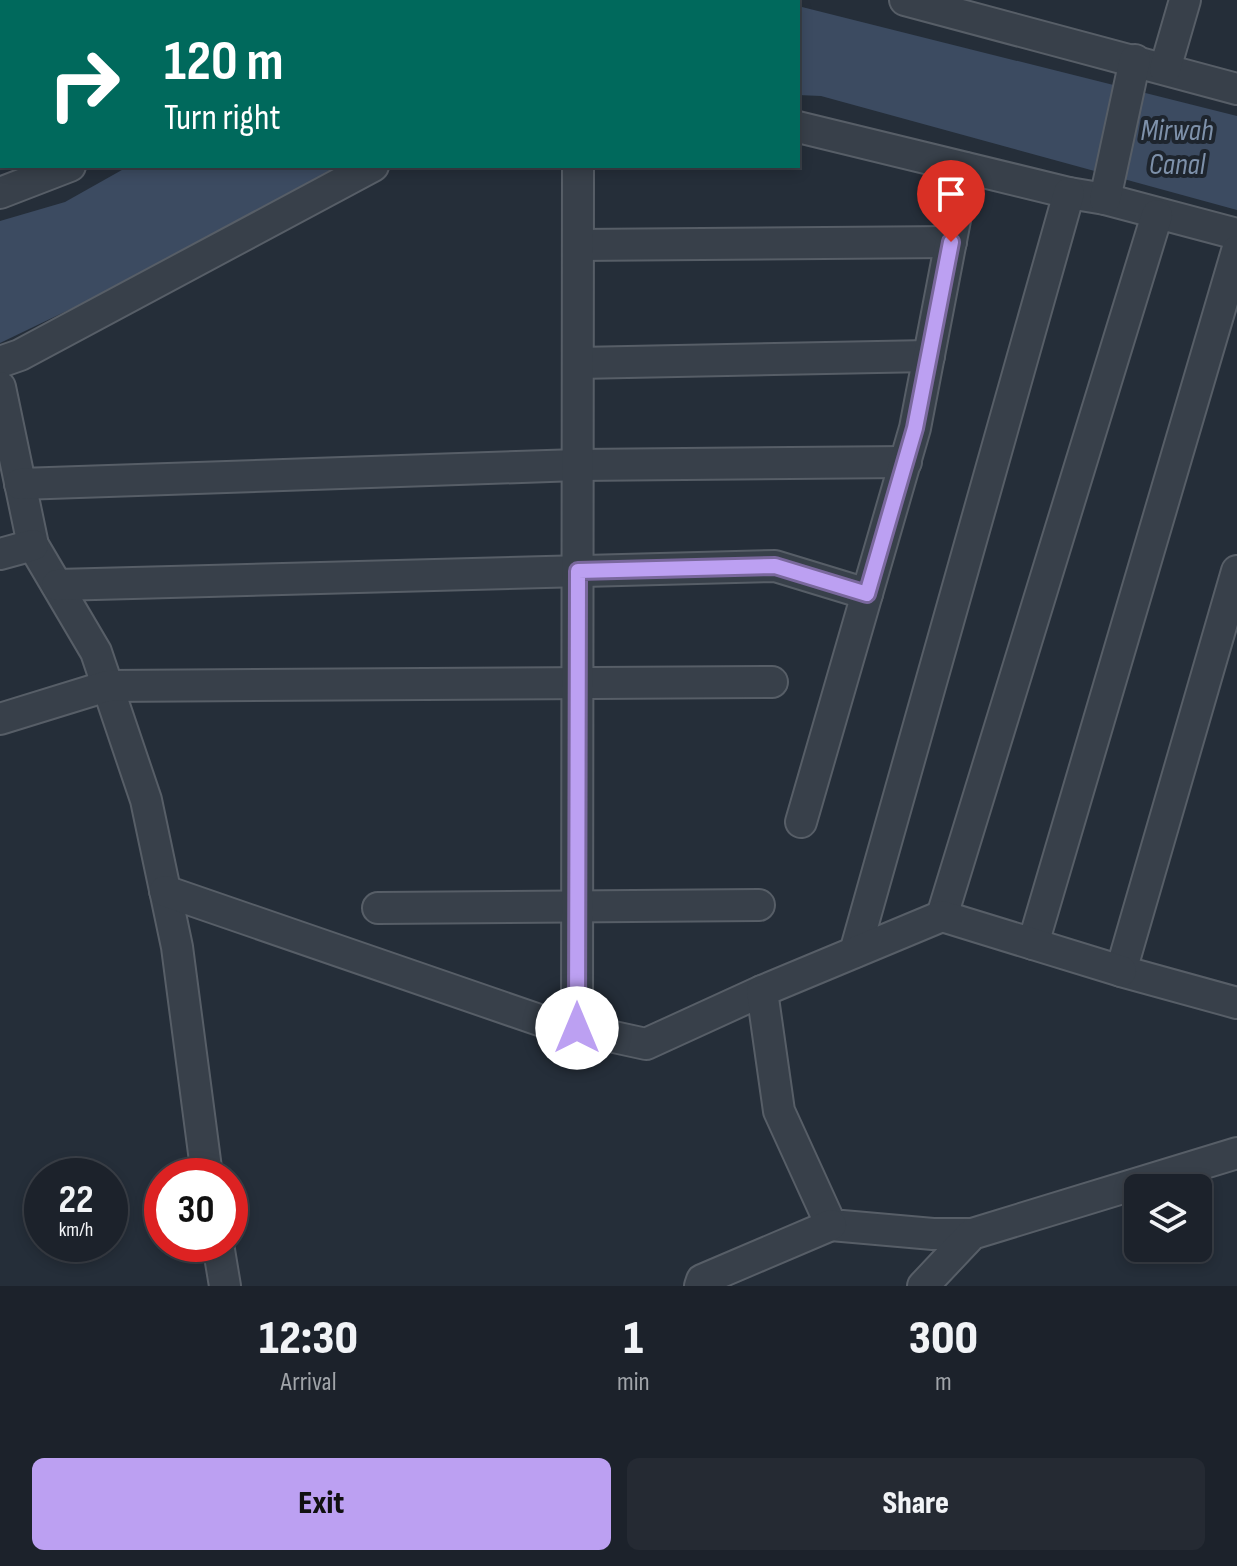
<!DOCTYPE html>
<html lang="en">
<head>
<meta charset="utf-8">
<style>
	body { margin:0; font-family:"Sofia Sans Condensed",sans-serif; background:#252a33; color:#f1f3f6; height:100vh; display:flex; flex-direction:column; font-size:30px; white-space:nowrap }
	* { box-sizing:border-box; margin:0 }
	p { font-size:26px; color:#a0a4a9 }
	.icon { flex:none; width:44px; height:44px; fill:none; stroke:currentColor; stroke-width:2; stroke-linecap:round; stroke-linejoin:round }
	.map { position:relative; height:1286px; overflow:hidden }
	.panel { display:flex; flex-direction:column; background:#1c222b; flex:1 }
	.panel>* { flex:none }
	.guide { position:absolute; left:0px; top:0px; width:800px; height:168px; box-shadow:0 4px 12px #0003,0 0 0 2px #3a3f47; background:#00695c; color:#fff; overflow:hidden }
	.fabs { position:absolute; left:1124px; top:1174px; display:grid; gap:16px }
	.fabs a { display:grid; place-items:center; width:88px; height:88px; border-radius:12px; background:#1c222b; box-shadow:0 4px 12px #0003,0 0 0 2px #3a3f47; font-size:40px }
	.speed { position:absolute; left:24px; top:1158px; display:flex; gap:16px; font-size:40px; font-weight:700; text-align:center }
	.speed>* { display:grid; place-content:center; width:104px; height:104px; border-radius:50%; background:#1c222b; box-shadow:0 4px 12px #0003,0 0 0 2px #3a3f47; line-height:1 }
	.speed small { font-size:20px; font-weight:400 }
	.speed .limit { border:12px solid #d22; background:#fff; color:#111 }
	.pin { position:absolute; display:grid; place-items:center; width:68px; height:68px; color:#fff; margin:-82px -34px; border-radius:50% 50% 50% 0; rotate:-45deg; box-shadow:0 0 8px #0007 }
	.pin .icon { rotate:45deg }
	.me { position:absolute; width:88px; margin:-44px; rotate:0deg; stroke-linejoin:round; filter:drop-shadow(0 0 6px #0008) }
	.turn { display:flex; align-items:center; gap:28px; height:168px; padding:0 32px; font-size:36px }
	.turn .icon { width:104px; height:104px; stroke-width:2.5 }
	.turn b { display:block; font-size:56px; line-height:68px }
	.eta { display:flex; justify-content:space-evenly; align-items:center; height:136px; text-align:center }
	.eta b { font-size:48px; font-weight:800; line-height:56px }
	.cta { display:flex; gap:16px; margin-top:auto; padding:16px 32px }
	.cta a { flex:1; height:92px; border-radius:12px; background:#bca0f2; color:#111; font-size:32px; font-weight:800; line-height:92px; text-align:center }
	.cta a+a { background:#252a33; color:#f1f3f6 }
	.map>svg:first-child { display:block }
	.water { fill:#3c4b61 }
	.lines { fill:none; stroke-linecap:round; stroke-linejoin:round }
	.street-casing { stroke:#575e67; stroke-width:34 }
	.street { stroke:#38404a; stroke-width:30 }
	.route-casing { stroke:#7a689d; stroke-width:20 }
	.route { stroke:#bca0f2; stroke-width:14 }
	.labels { text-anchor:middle; stroke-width:8; stroke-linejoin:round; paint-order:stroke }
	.water-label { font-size:30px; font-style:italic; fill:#7e91aa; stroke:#1e252e }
</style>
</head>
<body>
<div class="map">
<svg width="1237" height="1286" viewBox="0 0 1237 1286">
	<rect width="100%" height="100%" fill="#252e39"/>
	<!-- water -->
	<g class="water">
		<polygon points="448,0 755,0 770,2 443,2"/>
		<polygon points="798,6 1237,116 1237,210 821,96 798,95"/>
		<polygon points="129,166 337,166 235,230 0,343 0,221 65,202"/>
	</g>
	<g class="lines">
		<!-- street casing -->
		<g class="street-casing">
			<g id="street">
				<polyline points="18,0 18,2"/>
				<polyline points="113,0 113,2"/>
				<polyline points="905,0 1237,89"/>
				<polyline points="400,2 405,0"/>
				<polyline points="1165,69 1185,0"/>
				<polyline points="798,127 1069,193 1105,199 1237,234"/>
				<polyline points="0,193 70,166"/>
				<polyline points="1105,199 1135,60"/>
				<polyline points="578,245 951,242"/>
				<polyline points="0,362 20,355 373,166"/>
				<polyline points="578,363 929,356"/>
				<polyline points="0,387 33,545 96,652 146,800 177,947 207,1176"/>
				<polyline points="20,484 578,465 906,462"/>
				<polyline points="0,554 33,545"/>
				<polyline points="1237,571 1121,971 1237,1003"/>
				<polyline points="57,585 775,566 867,594"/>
				<polyline points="0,719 107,686 772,682"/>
				<polyline points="801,822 915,428 965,168"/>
				<polyline points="165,891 545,1022 646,1044 762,991"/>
				<polyline points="378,908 759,905"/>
				<polyline points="942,916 1157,215"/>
				<polyline points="1033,944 1237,251"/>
				<polyline points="855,952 1069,193"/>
				<polyline points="577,1028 578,166"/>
				<polyline points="972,1234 933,1234 831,1225 779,1111 762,991 942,916 1121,971"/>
				<polyline points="218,1244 225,1286"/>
				<polyline points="700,1286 702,1280 831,1225"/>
				<polyline points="923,1286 972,1234 1237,1153"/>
			</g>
		</g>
		<!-- street -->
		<use href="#street" class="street"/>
	</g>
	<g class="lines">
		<!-- route casing -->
		<g class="route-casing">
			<polyline id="route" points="577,1028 578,571 775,566 867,594 915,428 951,242"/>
		</g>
		<!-- route -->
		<use href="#route" class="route"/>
	</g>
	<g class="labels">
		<!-- water labels -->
		<g class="water-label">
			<text x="1177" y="140">Mirwah<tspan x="1177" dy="34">Canal</tspan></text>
		</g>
	</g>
</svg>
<div class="fabs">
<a><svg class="icon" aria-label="layers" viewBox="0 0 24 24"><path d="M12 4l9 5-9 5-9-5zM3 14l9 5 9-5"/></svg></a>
</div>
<div class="speed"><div>22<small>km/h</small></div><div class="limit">30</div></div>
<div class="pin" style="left:951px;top:242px;background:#d93025"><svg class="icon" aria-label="arrive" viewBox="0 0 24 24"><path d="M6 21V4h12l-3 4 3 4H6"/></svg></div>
<svg class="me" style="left:577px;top:1028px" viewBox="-20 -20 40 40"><circle r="19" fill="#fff"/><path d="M0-13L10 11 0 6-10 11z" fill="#bca0f2"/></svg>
<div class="guide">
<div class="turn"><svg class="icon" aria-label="right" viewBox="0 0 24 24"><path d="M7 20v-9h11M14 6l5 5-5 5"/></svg><div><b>120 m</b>Turn right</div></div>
</div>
</div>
<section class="panel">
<div class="eta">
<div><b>12:30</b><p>Arrival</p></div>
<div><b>1</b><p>min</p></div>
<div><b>300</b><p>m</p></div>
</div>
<div class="cta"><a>Exit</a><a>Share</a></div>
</section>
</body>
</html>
